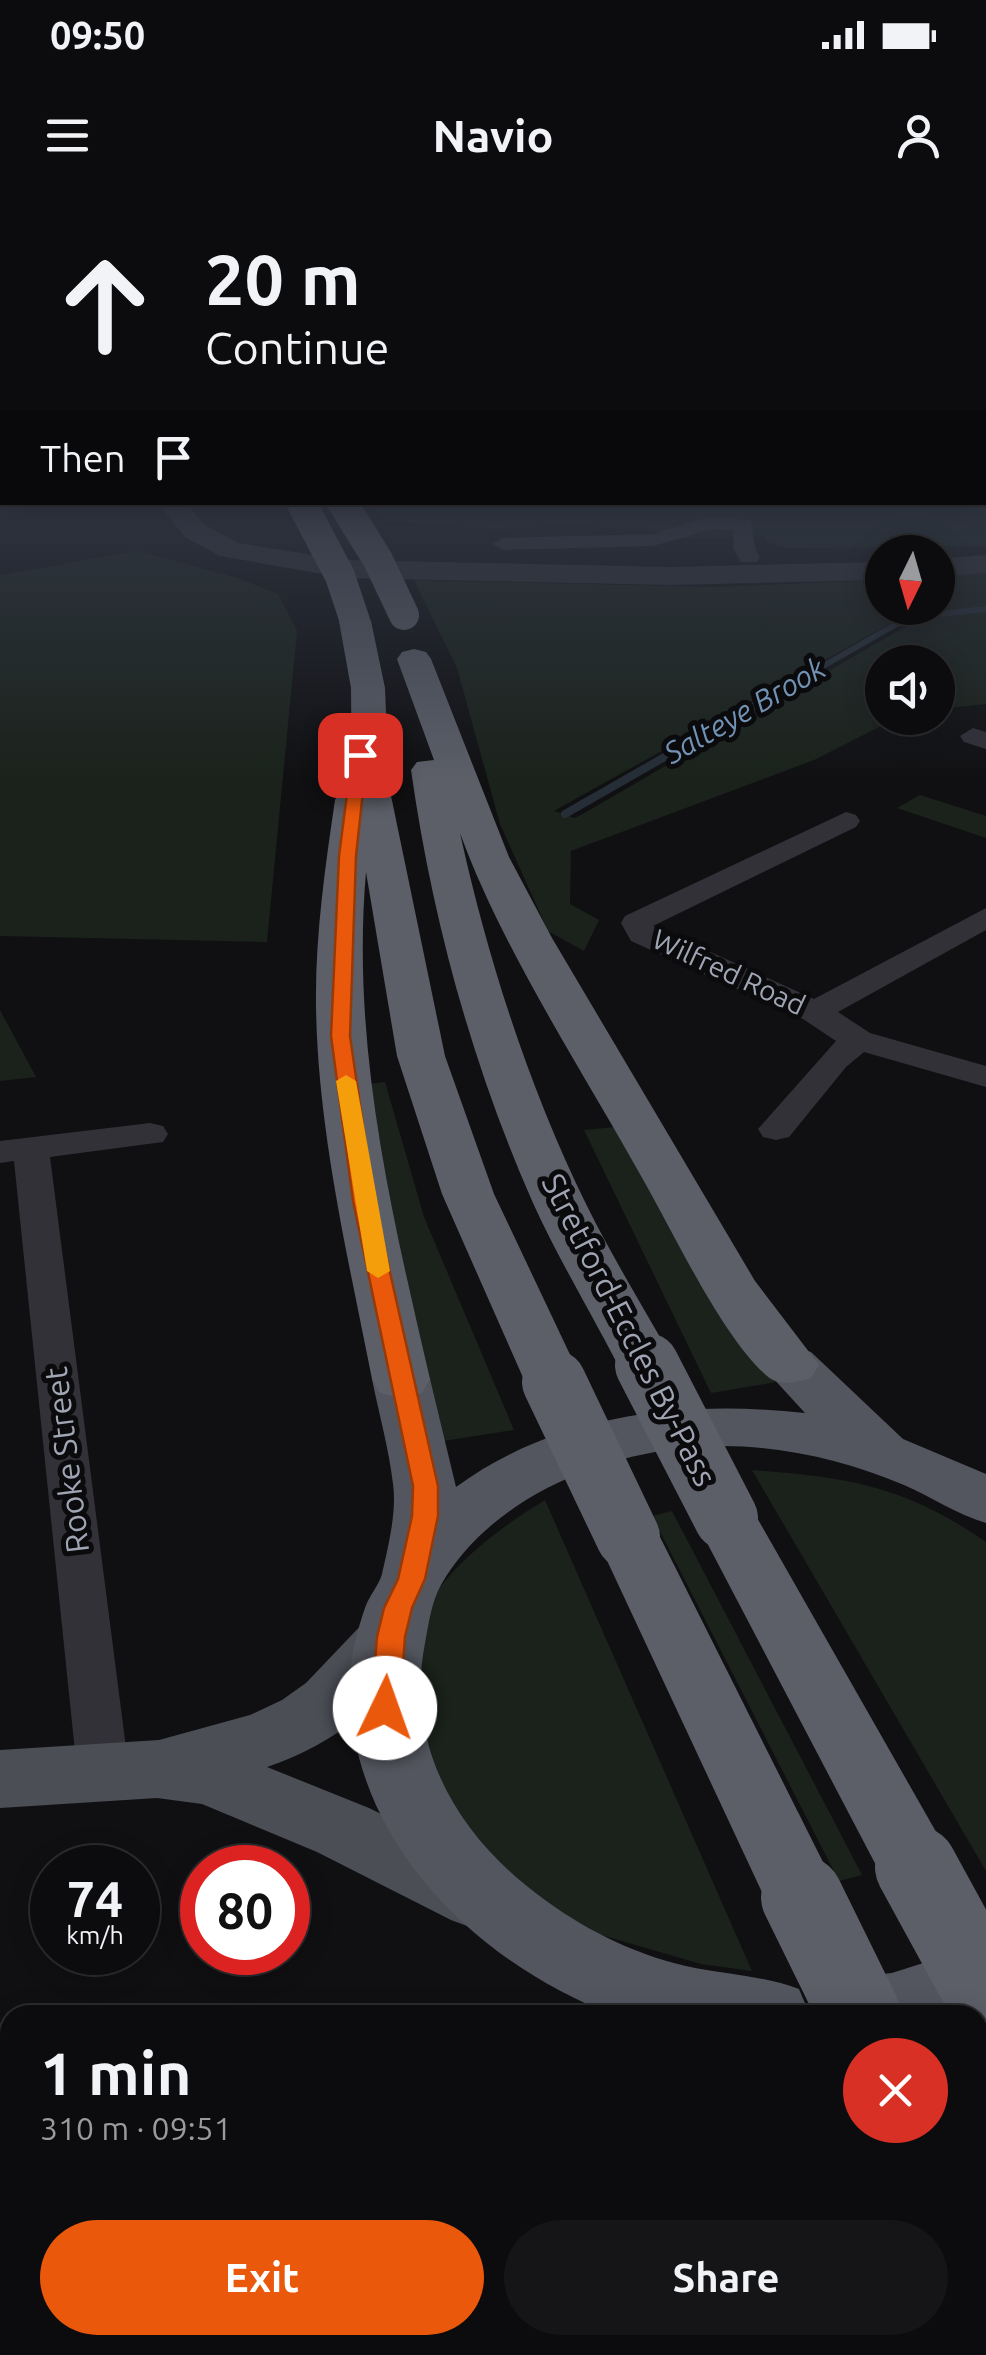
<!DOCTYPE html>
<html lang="en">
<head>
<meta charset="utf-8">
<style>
	body { margin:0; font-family:Ubuntu,sans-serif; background:#151517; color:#f1f3f6; height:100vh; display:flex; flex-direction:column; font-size:38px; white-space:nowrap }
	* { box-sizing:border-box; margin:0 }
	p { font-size:32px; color:#9a9b9e }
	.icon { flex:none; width:55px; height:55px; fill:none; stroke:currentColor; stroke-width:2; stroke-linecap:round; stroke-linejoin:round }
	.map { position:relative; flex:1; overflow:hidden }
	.side { position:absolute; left:0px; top:1805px; width:988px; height:350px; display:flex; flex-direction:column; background:#0c0c0e; border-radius:30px 30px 0 0; box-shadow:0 5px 25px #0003,0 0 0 2px #2c2c2e }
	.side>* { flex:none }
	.guide { position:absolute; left:0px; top:0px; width:988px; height:305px; box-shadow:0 5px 25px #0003,0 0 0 2px #2c2c2e; background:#0c0c0e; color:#f1f3f6; overflow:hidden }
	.needle { width:65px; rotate:185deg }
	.tools { position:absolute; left:865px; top:335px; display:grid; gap:20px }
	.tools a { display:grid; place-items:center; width:90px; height:90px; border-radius:50%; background:#0c0c0e; box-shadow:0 5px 25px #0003,0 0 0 2px #2c2c2e; font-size:50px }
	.speed { position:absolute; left:30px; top:1645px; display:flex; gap:20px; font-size:50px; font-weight:700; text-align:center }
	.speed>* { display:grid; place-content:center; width:130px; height:130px; border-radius:50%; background:#0c0c0e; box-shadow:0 5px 25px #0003,0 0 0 2px #2c2c2e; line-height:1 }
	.speed small { font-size:25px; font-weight:400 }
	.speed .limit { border:15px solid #d22; background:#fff; color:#111 }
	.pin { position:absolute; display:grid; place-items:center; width:85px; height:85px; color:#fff; margin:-42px; border-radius:20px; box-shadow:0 5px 15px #0006 }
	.me { position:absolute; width:110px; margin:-55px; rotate:3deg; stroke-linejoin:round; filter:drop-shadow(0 0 8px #0008) }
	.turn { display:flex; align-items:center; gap:35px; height:210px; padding:0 40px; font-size:45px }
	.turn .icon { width:130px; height:130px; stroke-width:2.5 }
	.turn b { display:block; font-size:70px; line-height:85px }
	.then { display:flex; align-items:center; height:95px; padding:0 40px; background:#0003; gap:20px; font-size:38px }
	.round { display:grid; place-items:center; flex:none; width:105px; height:105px; border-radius:52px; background:#151517 }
	.headline { display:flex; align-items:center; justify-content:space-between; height:170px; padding:0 40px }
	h1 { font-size:60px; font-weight:700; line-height:75px }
	.action { display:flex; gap:20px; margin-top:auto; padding:20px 40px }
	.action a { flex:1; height:115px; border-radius:60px; background:#ea580c; color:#fff; font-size:40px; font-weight:700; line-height:115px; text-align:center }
	.action a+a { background:#151517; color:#f1f3f6 }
	.status { display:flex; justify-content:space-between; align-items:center; height:70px; padding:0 50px; background:#0c0c0e; direction:ltr }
	.status svg { height:28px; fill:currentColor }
	header { display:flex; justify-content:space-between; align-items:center; height:130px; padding:0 40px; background:#0c0c0e; font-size:45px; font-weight:700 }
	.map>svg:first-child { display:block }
	.green { fill:#1a221b }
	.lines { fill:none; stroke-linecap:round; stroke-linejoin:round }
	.stream-far2 { stroke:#252e36; stroke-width:6 }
	.stream-far1 { stroke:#252e36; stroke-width:8 }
	.stream { stroke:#252e36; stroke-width:16 }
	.minor { fill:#313137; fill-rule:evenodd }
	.tertiary { fill:#313137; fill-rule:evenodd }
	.primary { fill:#4c4e56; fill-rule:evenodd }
	.trunk { fill:#54565f; fill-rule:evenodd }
	.motorway { fill:#5c5f68; fill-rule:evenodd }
	.motorway-bridge-far2 { stroke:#5c5f68; stroke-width:30 }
	.motorway-bridge-far1 { stroke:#5c5f68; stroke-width:64 }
	.motorway-bridge { stroke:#5c5f68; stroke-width:82 }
	.route { fill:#ea580c; stroke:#983908; stroke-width:2.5 }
	.slow { fill:#f59e0b }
	.labels { text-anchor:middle; stroke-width:10; stroke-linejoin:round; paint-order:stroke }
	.far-street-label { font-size:28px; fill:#a0a5b4; stroke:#0b0b0d }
	.far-water-label { font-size:30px; font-style:italic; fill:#7292b4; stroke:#0b0b0d }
	.street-label { font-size:32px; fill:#a0a5b4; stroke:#0b0b0d }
</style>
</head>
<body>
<div class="status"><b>09:50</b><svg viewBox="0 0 49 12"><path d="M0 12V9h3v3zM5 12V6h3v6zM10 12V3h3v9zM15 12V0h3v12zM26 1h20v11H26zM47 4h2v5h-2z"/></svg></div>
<header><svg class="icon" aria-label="menu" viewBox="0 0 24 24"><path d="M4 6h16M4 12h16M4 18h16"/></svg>Navio<svg class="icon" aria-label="person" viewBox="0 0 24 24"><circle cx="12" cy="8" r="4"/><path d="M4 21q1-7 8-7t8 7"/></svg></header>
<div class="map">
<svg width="986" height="2155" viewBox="0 0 986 2155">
	<rect width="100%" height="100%" fill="#101012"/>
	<!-- green -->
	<g class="green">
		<polygon points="986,280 986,346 787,348 769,342 765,336 683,338 644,328 563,325 499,329 385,321 370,303 985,302"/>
		<polygon points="138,351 238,378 278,394 297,431 267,742 0,736 0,375"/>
		<polygon points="986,373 986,406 891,423 554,611 575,618 586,612 901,429 934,418 986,412 986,504 938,509 938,462 882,462 882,518 897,518 814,560 571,651 570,704 599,720 584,751 548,731 500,624 457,468 414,380 716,387 882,380 882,408 938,408 938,376"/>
		<polygon points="920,595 986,616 986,638 897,608"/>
		<polygon points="0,810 36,877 0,881"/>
		<polygon points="385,882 424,1017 514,1230 437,1242 361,885"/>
		<polygon points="615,927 691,1066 777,1182 711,1193 584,930"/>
		<path d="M752 1270C847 1277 905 1286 986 1342V1671Z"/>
		<path d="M545 1300 752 1771 701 1764 594 1733 484 1668 397 1541C402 1508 404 1472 413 1440 430 1378 493 1332 545 1300Z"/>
		<polygon points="672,1311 862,1675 839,1681 652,1316"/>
	</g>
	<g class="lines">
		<!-- stream-far2 -->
		<polyline class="stream-far2" points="769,497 907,418 986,409"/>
		<!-- stream-far1 -->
		<polyline class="stream-far1" points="565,614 773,495"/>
		<!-- stream -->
		<polyline class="stream" points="634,2145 635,2155"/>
		<!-- minor -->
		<g class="minor">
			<polygon points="708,317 751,320 755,348 760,357 757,362 741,362 733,348 734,330 712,329 653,346 503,350 492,344 503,338 653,334"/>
			<polygon points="973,528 986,532 986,549 964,542 960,536"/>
			<polygon points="846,612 856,615 860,621 856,627 653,726 814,799 986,708 986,730 838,812 870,833 986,866 986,887 864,852 846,867 789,937 776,940 763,937 758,929 836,841 803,819 631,741 621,723 625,716"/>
			<polygon points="150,923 163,926 168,934 163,942 50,957 129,1571 122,1586 103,1592 84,1586 77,1571 14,961 0,963 0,941"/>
		</g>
		<!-- tertiary -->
		<g class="tertiary">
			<polygon points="157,302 185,302 205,325 238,343 345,360 671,367 882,362 882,380 671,385 345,378 220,356 185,337"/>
			<polygon points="986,355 986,373 938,377 938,359"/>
		</g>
		<!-- primary -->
		<path class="primary" d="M391 1411 415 1419 425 1437C390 1501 335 1544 267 1567L369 1608 505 1674 516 1697 505 1720 478 1730 451 1720 317 1652 202 1604 157 1598 0 1608V1550L159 1540 250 1515 282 1500 306 1483 367 1419Z"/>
		<!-- trunk -->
		<path class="trunk" d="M790 1146 811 1152 903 1239 986 1274V1323C956 1314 932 1297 904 1285 833 1255 752 1239 675 1249 587 1260 487 1304 441 1385 431 1403 429 1423 425 1443 404 1549 461 1640 545 1700 590 1733 641 1757 695 1768 731 1775 765 1776 799 1789L807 1808 815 1789 844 1778 892 1773 986 1743V1813L978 1816 613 1815C473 1761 344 1635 350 1475 351 1454 358 1428 365 1408 369 1396 379 1385 382 1374 388 1347 397 1312 393 1284 389 1249 379 1214 372 1179L380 1165 401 1160 422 1165 430 1179 456 1287C557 1213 685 1200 805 1213L761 1165 769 1152Z"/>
		<!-- motorway -->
		<g class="motorway">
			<path d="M355 411 366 414 371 421 385 488 389 586 445 856 494 994 583 1182 575 1196 554 1201 533 1196 525 1182 442 994 397 856 366 672C351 846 391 1011 430 1179L422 1193 401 1198 380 1193 372 1179C348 1057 318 932 316 807 315 737 325 668 335 600L340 592 352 589 351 488 339 421 344 414Z"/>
			<path d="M414 449 426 452 431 459 509 657 552 738 755 1081 819 1165 811 1178C796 1182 780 1187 767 1176 723 1138 675 1036 645 983 584 873 502 749 460 633 488 760 529 888 587 1006 614 1060 646 1112 676 1165L668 1178 647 1184 626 1178 618 1165C590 1111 558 1058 533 1003 472 865 432 718 411 570L417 562 434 560 397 459 402 452Z"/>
			<polygon points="726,1295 748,1302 943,1644 954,1667 943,1690 916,1699 889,1690 694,1318 704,1302"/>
			<polygon points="628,1314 651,1321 660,1337 829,1674 840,1697 829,1720 802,1730 775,1720 596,1337 605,1321"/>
			<polygon points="978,2047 986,2050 986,2155 972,2155 953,2145 978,2145"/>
			<polygon points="770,2145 862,2145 866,2155 774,2155"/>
		</g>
		<!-- motorway-bridge-far2 -->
		<g class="motorway-bridge-far2">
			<polyline points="301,302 340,376 355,421"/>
			<polyline points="342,302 378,360 404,415"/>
		</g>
		<!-- motorway-bridge-far1 -->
		<g class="motorway-bridge-far1">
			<polyline points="647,1165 726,1318"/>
			<polyline points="554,1182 628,1337"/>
		</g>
		<!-- motorway-bridge -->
		<g class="motorway-bridge">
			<polyline points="916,1667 986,1795"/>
			<polyline points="802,1697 860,1815"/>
		</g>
	</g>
	<!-- sky -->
	<linearGradient id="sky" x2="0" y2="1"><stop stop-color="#09090a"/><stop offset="0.48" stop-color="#313744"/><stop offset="1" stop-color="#313744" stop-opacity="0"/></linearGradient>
	<rect width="986" height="582" fill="url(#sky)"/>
	<!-- route -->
	<polygon class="route" points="360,550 367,555 356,656 350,836 374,1001 438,1286 438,1316 425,1379 412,1408 405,1437 400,1508 396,1516 385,1519 375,1516 371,1508 377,1437 384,1408 398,1379 412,1316 413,1286 353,1001 331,836 339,656 352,555"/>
	<!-- slow -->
	<polygon class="slow" points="346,875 356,881 390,1071 378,1078 367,1071 336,881"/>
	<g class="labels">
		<!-- far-street labels -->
		<g class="far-street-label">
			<text transform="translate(729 772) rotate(25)" y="10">Wilfred Road</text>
		</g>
		<!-- far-water labels -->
		<g class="far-water-label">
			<text transform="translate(745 511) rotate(-30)" y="10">Salteye Brook</text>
		</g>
		<!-- street labels -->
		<g class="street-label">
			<text transform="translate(629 1130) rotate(63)" y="11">Stretford-Eccles By-Pass</text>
			<text transform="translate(67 1260) rotate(-97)" y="11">Rooke Street</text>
		</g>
	</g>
</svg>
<div class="tools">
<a><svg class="needle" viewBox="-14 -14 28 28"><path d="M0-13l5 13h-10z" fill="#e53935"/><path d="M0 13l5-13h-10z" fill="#9a9b9e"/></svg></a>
<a><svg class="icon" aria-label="sound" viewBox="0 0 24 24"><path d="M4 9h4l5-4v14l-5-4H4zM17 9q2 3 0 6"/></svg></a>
</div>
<div class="speed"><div>74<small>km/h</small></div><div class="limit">80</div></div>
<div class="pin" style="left:360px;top:555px;background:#d93025"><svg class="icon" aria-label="arrive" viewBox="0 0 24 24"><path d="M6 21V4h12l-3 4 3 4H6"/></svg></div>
<svg class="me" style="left:385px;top:1508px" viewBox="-20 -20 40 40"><circle r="19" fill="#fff"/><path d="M0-13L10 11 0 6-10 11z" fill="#ea580c"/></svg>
<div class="guide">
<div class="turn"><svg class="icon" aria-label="ahead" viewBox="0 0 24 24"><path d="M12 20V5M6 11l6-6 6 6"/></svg><div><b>20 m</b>Continue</div></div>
<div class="then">Then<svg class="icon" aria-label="arrive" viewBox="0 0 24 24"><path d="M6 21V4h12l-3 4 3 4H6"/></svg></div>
</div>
<section class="side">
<div class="headline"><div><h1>1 min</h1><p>310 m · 09:51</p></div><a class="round" style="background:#d93025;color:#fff"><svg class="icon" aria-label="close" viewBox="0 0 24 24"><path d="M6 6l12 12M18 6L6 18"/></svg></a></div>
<div class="action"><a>Exit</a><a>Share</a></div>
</section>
</div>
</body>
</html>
